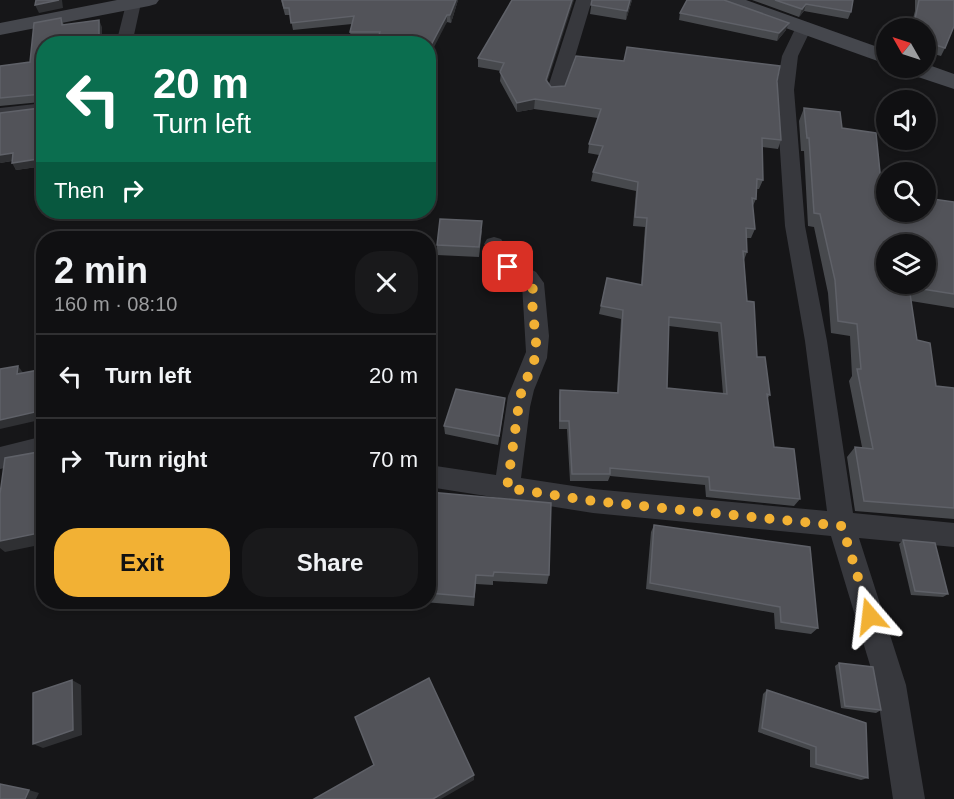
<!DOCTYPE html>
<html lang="en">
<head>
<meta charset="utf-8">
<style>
	body { margin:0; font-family:Helvetica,sans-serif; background:#19191b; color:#f1f3f6; height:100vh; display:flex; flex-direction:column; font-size:22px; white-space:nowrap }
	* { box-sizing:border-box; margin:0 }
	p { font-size:20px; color:#9c9d9f }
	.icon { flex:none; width:33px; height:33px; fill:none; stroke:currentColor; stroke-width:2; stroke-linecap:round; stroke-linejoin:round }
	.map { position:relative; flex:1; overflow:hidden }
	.side { position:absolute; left:36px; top:231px; width:400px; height:378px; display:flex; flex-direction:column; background:#101012; border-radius:24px; box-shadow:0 3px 9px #0003,0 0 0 2px #303032 }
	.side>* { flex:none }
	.banner { position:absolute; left:36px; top:36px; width:400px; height:183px; border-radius:24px; box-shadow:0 3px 9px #0003,0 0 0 2px #303032; background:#0b6e4f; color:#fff; overflow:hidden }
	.needle { width:39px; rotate:309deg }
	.fabs { position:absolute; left:876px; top:18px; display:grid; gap:12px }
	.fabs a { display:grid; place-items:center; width:60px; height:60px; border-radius:50%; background:#101012; box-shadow:0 3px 9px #0003,0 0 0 2px #303032; font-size:30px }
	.pin { position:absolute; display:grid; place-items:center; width:51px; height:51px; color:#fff; margin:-26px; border-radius:12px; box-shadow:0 3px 9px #0006 }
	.me { position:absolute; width:66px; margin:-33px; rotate:343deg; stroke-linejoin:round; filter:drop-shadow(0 0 4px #0008) }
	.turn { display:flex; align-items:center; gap:21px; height:126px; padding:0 18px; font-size:27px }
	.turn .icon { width:78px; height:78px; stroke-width:2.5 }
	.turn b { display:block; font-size:42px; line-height:51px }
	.then { display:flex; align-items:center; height:57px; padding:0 18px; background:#0003; gap:12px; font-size:22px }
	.round { display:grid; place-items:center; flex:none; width:63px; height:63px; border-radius:24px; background:#19191b }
	.summary { display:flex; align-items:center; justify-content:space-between; height:102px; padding:0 18px }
	h1 { font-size:36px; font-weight:700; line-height:45px }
	.button { display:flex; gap:12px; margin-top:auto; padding:12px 18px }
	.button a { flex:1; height:69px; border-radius:24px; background:#f2b134; color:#111; font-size:24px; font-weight:700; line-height:69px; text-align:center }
	.button a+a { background:#19191b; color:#f1f3f6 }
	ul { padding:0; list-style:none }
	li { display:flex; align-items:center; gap:18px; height:84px; padding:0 18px; border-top:2px solid #303032 }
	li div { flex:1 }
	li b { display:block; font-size:22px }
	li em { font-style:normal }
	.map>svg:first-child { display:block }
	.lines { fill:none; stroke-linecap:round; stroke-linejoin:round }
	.street { fill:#37383d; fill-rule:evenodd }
	.secondary { fill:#45474d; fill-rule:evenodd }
	.wall { fill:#47494d; fill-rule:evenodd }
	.shaded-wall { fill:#2f3033 }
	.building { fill:#525359; stroke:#5f6168; stroke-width:1.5; fill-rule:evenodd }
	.route { stroke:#f2b134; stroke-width:10; stroke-dasharray:0 18 }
</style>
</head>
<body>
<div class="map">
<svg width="954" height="799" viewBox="0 0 954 799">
	<rect width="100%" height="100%" fill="#161618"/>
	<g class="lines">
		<!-- street -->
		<g class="street">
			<polygon points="127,0 139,0 141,3 132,44 116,44"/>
			<polygon points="576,0 592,0 565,90 562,94 550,94 547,90"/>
			<polygon points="804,22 812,27 798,56 794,90 805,226 827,341 853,513 954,523 954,547 859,538 906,685 925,799 893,799 876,685 831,536 593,513 429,487 429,465 496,475 508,396 526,352 522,284 502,273 484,244 487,239 494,237 501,239 517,262 536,272 544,283 549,336 547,358 534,390 530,407 521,478 593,489 827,511 805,341 785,226 776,90 782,56 796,27"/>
			<polygon points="44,103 44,113 0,118 0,108"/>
			<polygon points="44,436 44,458 0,469 0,447"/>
		</g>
		<!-- secondary -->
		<g class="secondary">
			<polygon points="117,0 159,0 156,4 149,6 0,35 0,23"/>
			<polygon points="716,0 746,0 886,50 886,64 719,4"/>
			<polygon points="926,64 954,74 954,89 906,73 903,68 926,68"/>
		</g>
	</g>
	<!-- wall -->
	<g class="wall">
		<polygon points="281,0 458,0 451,23 447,22 429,44 377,40 351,39 350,32 352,24 293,30 290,15 285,15"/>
		<path d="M512 0 547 82 551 87 777 81 781 140 778 149 762 147 763 180 759 189H757L756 199 752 208 755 229 751 238H746L747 252 744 260 747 301 757 357 770 395 767 399 774 447 800 499 794 506 706 497 705 485 610 476 608 481H570L567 429H559V398L560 390 617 392 621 319 599 314 607 278 641 285 645 227 633 226 636 191 591 181 593 172 599 155 588 153 589 144 598 118 534 109 517 112 500 81 501 71 478 67V58ZM669 326 718 332 723 394 667 388Z"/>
		<polygon points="592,0 632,0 626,20 590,14"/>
		<polygon points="752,0 853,0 851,12 848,19 804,11 799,17"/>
		<polygon points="915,0 954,0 945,48 941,56 926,52 926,28 911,26 915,11"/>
		<polygon points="680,13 786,30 777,41 679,20"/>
		<polygon points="61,18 64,25 102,27 44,166 16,170 12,161 0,163 40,108 41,102 0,106 0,66 30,62"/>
		<polygon points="804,108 842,128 882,192 954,202 954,308 911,301 917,340 936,386 954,388 954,519 855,511 847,457 855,447 862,447 849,381 852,376 850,336 831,333 828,293 814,227 808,226 804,151 801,151 799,121"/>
		<polygon points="482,230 479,257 437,255 437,245"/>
		<polygon points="504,407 498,445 445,434 444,426"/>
		<polygon points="429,495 549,575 547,584 493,581 493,585 476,584 474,606 423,602 429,602"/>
		<polygon points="654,525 818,628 811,634 775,629 774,613 646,589 651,532"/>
		<polygon points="903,540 948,594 943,597 911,595 899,544"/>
		<polygon points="839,663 881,710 876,713 841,708 835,666"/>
		<polygon points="767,690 868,778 861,780 810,767 810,750 758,732 763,694"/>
	</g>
	<!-- shaded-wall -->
	<g class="shaded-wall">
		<polygon points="59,0 62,0 63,8 39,13 35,5"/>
		<polygon points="456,0 458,0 451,23 450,15"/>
		<polygon points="572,0 574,0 545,89 546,80"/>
		<polygon points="630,0 632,0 626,20 627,11"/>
		<polygon points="806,4 804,11 799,17 802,9"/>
		<polygon points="447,15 447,22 429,57 429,49"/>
		<polygon points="99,20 102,27 102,44 99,44"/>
		<polygon points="789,23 786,30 777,41 779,33"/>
		<polygon points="535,99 534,109 517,112 517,103"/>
		<polygon points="13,153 17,160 0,163 0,155"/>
		<polygon points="44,158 44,166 16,170 12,163"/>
		<polygon points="18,366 24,374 17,374"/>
		<polygon points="44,410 44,419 0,429 0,420"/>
		<polygon points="44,532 44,544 5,552 0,548 0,541"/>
		<polygon points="72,680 81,685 82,735 43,748 33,744"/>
		<polygon points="474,775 474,780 441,799 433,799"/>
		<polygon points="29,790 39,793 36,799 25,799"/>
	</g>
	<!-- building -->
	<g class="building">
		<polygon points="36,0 59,0 35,5"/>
		<polygon points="282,0 456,0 450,15 447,15 429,49 429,44 376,44 380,32 350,32 354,16 291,23 289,8 284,8"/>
		<path d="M512 0H572L546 80 551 87 565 86 576 56 624 61 627 47 780 66 777 81 781 140 762 138 763 180 757 179 756 199 752 198 755 229 746 228 747 252 743 251 747 301 754 302 757 357H765L770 395 767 394 774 447 794 449 800 499 710 490 709 477 610 468V474H572L569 421H560V390L618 393 623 310 601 306 607 278 642 285 647 218 635 217 638 182 593 172 603 146 589 144 601 109 535 99 517 103 500 72 504 63 478 58ZM669 317 721 323 727 394 667 388Z"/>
		<polygon points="592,0 630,0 627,11 591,5"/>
		<polygon points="687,0 724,0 789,23 779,33 680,13"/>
		<polygon points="775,0 853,0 851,12 806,4 802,9"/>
		<polygon points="919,0 954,0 954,26 945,48 926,42 926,28 910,28 915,19"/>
		<polygon points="61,18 62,25 99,20 99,44 44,44 44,158 12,163 13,153 0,155 0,113 40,108 42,94 0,98 0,66 30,62 34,23"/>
		<path d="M804 108 840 112 842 128 876 133 882 192H886V212H926V198L954 202V294L909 287 917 340 930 343 936 386 954 388V508L864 501 855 447 873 449 857 369H861L857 324 838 321 835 280 820 214 814 213 809 138H807ZM886 244H926V284H886Z"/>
		<polygon points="440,219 482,221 479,247 437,245"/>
		<polygon points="18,366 17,374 44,369 44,410 0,420 0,369"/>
		<polygon points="456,389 505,398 499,436 444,426"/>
		<polygon points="44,451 44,532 0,541 0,494 5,458"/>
		<polygon points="429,492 551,503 549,575 494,572 493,576 476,575 474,597 429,593"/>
		<polygon points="654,525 810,547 818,628 781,622 780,607 650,583"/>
		<polygon points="903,540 935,543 948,594 915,591"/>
		<polygon points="839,663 873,667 881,710 845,706"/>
		<polygon points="429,678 474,775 433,799 314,799 374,765 355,717"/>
		<polygon points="72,680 73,730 33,744 33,693"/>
		<polygon points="767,690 866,723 868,778 816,764 816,747 762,728"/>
		<polygon points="0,784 29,790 25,799 0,799"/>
	</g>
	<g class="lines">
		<!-- route -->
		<path class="route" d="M508 267C516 274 527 272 533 283L532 301 537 353 520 396 507 488 593 501 842 526 870 616"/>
	</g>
</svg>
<div class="fabs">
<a><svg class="needle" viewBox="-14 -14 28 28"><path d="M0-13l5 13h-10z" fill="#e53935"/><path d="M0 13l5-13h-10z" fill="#9c9d9f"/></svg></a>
<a><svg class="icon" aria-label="sound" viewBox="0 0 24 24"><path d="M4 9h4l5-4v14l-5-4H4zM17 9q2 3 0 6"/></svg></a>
<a><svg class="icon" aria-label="search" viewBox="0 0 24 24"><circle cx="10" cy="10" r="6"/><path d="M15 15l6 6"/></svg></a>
<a><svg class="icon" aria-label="layers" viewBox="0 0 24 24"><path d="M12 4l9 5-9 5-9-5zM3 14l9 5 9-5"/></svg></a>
</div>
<div class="pin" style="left:508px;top:267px;background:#d93025"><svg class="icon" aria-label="arrive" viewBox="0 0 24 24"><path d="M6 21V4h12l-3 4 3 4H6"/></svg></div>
<svg class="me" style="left:870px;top:616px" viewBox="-20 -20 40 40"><path d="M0-17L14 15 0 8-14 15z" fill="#f2b134" stroke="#fff" stroke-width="4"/></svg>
<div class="banner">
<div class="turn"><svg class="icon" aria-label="left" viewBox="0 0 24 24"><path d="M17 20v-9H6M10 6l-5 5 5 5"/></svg><div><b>20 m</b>Turn left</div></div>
<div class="then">Then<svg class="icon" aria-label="right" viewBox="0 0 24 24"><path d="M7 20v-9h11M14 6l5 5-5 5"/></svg></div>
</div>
<section class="side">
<div class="summary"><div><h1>2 min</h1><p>160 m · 08:10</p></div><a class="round"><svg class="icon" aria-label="close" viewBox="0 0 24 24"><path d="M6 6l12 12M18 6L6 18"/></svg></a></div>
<ul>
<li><svg class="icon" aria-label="left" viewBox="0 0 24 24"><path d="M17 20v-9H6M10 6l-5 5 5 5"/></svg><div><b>Turn left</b></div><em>20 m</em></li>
<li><svg class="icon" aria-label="right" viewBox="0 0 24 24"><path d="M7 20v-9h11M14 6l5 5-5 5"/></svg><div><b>Turn right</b></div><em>70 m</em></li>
</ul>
<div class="button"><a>Exit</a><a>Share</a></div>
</section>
</div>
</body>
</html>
